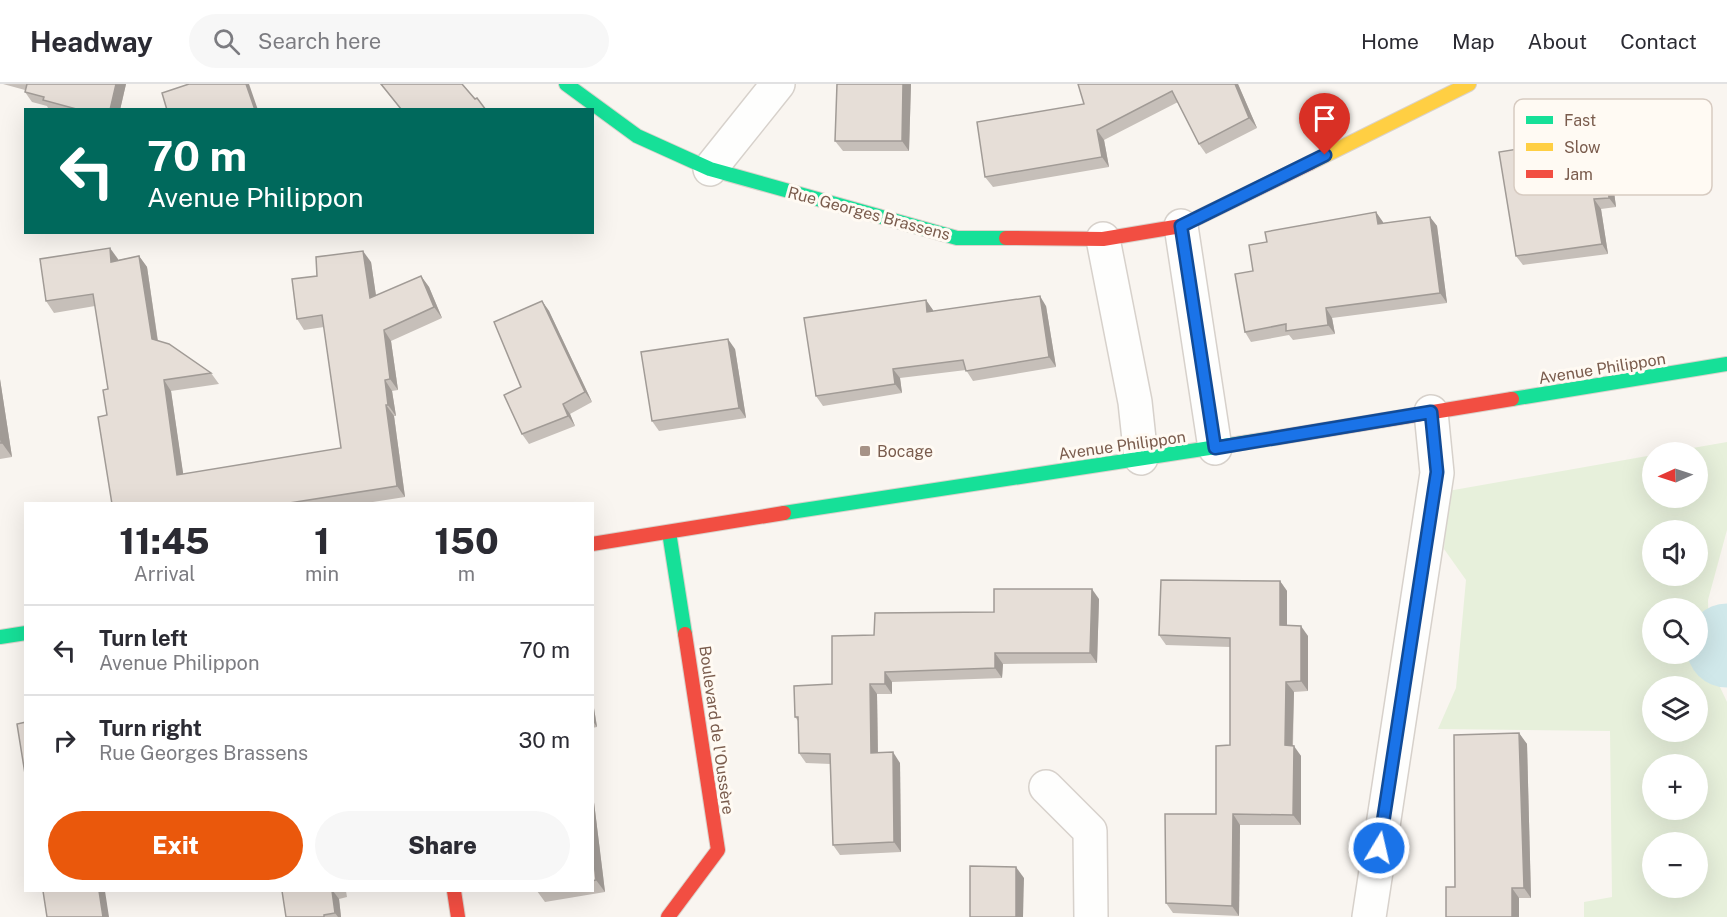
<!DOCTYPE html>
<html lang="en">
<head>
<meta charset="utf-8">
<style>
	body { margin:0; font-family:"Public Sans",sans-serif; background:#f7f7f7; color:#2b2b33; height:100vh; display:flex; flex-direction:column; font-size:22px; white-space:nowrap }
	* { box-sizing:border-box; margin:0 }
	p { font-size:20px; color:#7c7c81 }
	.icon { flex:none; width:33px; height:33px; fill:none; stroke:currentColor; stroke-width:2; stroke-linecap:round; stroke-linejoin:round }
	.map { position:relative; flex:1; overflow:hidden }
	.sheet { position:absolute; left:24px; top:418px; width:570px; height:390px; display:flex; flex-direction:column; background:#fff; border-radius:0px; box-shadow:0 6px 24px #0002 }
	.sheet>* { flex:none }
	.guide { position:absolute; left:24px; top:24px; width:570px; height:126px; border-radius:0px; box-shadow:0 6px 24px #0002; background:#00695c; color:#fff; overflow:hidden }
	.needle { width:39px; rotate:267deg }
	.tools { position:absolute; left:1642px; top:358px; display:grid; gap:12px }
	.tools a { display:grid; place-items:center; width:66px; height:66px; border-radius:50%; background:#fff; box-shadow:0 6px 24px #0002; font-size:30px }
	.pin { position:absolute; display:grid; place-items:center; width:51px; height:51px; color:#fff; margin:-62px -26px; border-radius:50% 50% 50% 0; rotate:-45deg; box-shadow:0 0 6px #0007 }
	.pin .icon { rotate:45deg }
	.me { position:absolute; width:66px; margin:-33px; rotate:9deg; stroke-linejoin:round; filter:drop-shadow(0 0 4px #0008) }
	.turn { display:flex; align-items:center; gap:21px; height:126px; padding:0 24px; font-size:27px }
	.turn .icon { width:78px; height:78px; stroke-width:2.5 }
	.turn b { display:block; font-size:42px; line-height:51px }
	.eta { display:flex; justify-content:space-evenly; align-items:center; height:102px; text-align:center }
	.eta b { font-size:36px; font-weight:800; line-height:42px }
	.action { display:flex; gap:12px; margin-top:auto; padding:12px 24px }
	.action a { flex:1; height:69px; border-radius:36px; background:#ea580c; color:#fff; font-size:24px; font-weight:800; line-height:69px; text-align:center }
	.action a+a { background:#f7f7f7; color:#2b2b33 }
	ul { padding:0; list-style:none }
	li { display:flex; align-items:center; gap:18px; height:90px; padding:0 24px; border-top:2px solid #e1e1e2 }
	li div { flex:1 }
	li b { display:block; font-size:22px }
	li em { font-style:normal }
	header { display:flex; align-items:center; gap:36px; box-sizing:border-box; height:84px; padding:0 30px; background:#fff; border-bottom:2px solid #e1e1e2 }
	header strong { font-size:28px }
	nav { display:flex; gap:33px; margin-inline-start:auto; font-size:21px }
	.search { width:420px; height:54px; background:#f7f7f7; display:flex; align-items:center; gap:15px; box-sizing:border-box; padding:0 21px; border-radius:33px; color:#7c7c81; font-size:22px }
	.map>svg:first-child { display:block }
	.green { fill:#e7f0db; fill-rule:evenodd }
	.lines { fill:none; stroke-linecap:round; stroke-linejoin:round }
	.river { stroke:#d0e8ea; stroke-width:81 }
	.street-casing { stroke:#d7d1cb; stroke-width:36 }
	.fast-casing { stroke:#d9d2cb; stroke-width:16 }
	.slow-casing { stroke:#d9d2cb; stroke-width:16 }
	.jam-casing { stroke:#d9d2cb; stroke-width:16 }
	.street { stroke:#fefefd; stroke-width:33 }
	.fast { stroke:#16e098; stroke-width:14 }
	.slow { stroke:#ffcf43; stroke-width:14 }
	.jam { stroke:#f24e42; stroke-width:14 }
	.wall { fill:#c6bfb9 }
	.shaded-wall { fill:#a19b96 }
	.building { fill:#e6ded7; stroke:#a19b96; stroke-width:1.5 }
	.route-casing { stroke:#114b97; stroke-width:15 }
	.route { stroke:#1a73e8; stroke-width:10 }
	.poi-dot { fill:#a69286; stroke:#fffaf3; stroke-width:2 }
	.labels { text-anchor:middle; stroke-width:6; stroke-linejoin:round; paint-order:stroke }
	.street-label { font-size:16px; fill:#7a5c4d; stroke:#fffaf3 }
	.poi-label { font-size:16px; fill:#7a5c4d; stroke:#fffaf3; text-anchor:start }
	.key { fill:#fffaf3; stroke:#d7cbc1; stroke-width:1.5 }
	.key-label { font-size:16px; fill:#7a5c4d }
</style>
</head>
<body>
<header>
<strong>Headway</strong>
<div class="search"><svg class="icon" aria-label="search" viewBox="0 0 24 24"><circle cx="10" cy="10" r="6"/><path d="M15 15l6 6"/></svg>Search here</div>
<nav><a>Home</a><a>Map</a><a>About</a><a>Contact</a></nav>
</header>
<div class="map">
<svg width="1727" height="833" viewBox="0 0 1727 833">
	<rect width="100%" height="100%" fill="#f9f5f0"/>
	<!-- green -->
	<path class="green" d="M1727 358V446L1708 516 1710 582 1727 618V833H1584V818L1612 813 1610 647 1438 645 1456 604 1466 496 1444 465 1448 407 1653 371V414H1698V369H1664ZM1653 447H1698V492H1653ZM1653 525H1698V570H1653ZM1653 603H1698V648H1653ZM1653 681H1698V726H1653ZM1653 759H1698V804H1653Z"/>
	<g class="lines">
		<!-- river -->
		<polyline class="river" points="1727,560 1727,563"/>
		<!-- street casing -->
		<g class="street-casing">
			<g id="street">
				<polyline points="710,85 778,0"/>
				<polyline points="1181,142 1215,364"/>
				<polyline points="1103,155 1135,318 1141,374"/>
				<polyline points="1046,703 1090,747 1091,833"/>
				<polyline points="1369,833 1437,389 1431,328"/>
			</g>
		</g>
		<!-- fast casing -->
		<g class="fast-casing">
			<g id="fast">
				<polyline points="566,0 637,52 710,85 957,154 1006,154"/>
				<polyline points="1512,315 1727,280"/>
				<polyline points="784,429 1275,354"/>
				<polyline points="669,448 685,550"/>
				<polyline points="0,553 26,549"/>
			</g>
		</g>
		<!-- slow casing -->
		<g class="slow-casing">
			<polyline id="slow" points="1310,79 1469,0"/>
		</g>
		<!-- jam casing -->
		<g class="jam-casing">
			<g id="jam">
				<polyline points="1006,154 1103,155 1181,142 1310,79"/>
				<polyline points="1275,354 1512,315"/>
				<polyline points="592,460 784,429"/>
				<polyline points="454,807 458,833"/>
				<polyline points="668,833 718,766 685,550"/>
			</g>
		</g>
		<!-- street -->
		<use href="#street" class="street"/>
		<!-- fast -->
		<use href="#fast" class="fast"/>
		<!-- slow -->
		<use href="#slow" class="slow"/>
		<!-- jam -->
		<use href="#jam" class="jam"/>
	</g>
	<!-- wall -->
	<g class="wall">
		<polygon points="3,0 126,0 120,26 49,26 47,22 32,18 25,8 25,6"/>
		<polygon points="380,0 462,0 401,25"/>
		<polygon points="837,0 911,0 909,67 843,67 835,57"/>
		<polygon points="1078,0 1238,0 1257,44 1206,70 1199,60 1178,18 1104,56 1109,83 993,103 985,93 1084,20"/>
		<polygon points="1604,67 1610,77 1616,123 1601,125 1608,170 1523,181 1516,172 1556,70 1557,75"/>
		<polygon points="1376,128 1383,139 1430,133 1437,142 1447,219 1332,234 1335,250 1293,256 1289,251 1251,258 1245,248 1253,187 1267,158"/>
		<polygon points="139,172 147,183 158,257 211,289 219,300 171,307 183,390 341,364 324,243 304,246 297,235 317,192 371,178 376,212 421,192 429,203 442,234 391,257 398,306 392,307 396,332 394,332 405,413 360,420 112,420 107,331 108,305 95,222 54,229 46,217 118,175 118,176"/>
		<polygon points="926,216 933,227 1046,222 1056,283 973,297 966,286 900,294 902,309 823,322 816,312"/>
		<polygon points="542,217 549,227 592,318 570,330 575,342 529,360 522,350 521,303"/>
		<polygon points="735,265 746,334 659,347 652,337"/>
		<polygon points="0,295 12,373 0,375"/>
		<polygon points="1280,497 1287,507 1287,541 1308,552 1308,607 1294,608 1293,662 1301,672 1301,741 1240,741 1239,832 1173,829 1166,819 1216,730 1230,661 1230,563 1166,561 1159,551"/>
		<polygon points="1099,515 1097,579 1003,580 1002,594 892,598 892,610 877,610 878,669 900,679 901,768 840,771 833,761 831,680 806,679 799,669 798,637 795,633 832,600 874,551 994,528"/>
		<polygon points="592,612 597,643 592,644"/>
		<polygon points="1519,649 1527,660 1531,814 1519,814 1519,833 1446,833 1455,803"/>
		<polygon points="592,702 605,808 545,818 537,807 592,807"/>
		<polygon points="282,807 346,807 347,813 339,815 341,833 286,833"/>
	</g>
	<!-- shaded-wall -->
	<g class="shaded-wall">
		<polygon points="116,0 126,0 120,26 110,26"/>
		<polygon points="246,0 249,0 258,26 255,26"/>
		<polygon points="903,0 911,0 909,67 902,57"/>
		<polygon points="1235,0 1238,0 1257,44 1249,34"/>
		<polygon points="1097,46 1104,56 1109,83 1102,73"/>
		<polygon points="1550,60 1556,70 1558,85 1551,76"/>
		<polygon points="1604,67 1610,77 1616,123 1609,114"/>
		<polygon points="1594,115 1601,125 1608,170 1602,160"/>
		<polygon points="1376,128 1383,138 1385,150 1378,140"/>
		<polygon points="1430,133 1437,142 1447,219 1440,209"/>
		<polygon points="110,164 118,175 119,189 111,178"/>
		<polygon points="363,167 371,178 378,225 370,214"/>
		<polygon points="139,172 147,183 159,266 152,255"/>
		<polygon points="421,192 429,203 442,234 434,223"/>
		<polygon points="1040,212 1046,222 1056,283 1049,273"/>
		<polygon points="926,216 933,226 934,238 927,228"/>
		<polygon points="542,217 549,227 592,318 585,308"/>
		<polygon points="1326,224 1332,234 1335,250 1328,241"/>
		<polygon points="384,246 391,257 398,306 390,295"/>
		<polygon points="728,255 735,265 746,334 739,324"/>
		<polygon points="893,285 900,294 902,309 895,300"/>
		<polygon points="0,295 12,373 2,359 0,346"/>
		<polygon points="164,296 171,307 185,402 177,391"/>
		<polygon points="385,296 392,307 396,332 388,321"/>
		<polygon points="563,320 570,330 575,342 568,332"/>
		<polygon points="386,321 394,332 405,413 397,402"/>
		<polygon points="1280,497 1287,507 1287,551 1280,541"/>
		<polygon points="1092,505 1099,515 1097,579 1090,569"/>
		<polygon points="1301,542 1308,552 1308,607 1301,597"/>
		<polygon points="995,569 1003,580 1002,594 995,584"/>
		<polygon points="885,588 892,598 892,610 885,600"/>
		<polygon points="1286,598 1294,608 1292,672 1285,661"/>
		<polygon points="870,600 877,610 878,679 871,669"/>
		<polygon points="592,612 597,643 592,636"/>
		<polygon points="1519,649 1527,660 1531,814 1524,804"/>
		<polygon points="1294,662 1301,672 1301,741 1293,731"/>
		<polygon points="893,668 900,679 901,768 894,758"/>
		<polygon points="592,702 605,808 596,796 592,762"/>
		<polygon points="1233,730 1240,741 1239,832 1232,822"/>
		<polygon points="1016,783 1024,794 1023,833 1016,833"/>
		<polygon points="1512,804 1519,814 1519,833 1512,833"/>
		<polygon points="99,807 105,807 109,833 103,833"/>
		<polygon points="332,807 333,807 339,815 341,833 338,833 335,829"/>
	</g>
	<!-- building -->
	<g class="building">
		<polygon points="27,0 116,0 110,26 80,26 43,16 44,13 25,8"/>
		<polygon points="189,0 246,0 255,26 167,26 162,9"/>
		<polygon points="381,0 462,0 475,15 477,14 486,26 400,26 401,25"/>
		<polygon points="837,0 903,0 902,57 835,57"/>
		<polygon points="1078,0 1235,0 1249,34 1199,60 1172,7 1097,46 1102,73 985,93 977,38 1084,20"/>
		<polygon points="1550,60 1551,76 1604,67 1609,114 1594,115 1602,160 1516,172 1499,68"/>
		<polygon points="1376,128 1378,140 1430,133 1440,209 1326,224 1328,241 1286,247 1286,240 1245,248 1235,190 1253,187 1249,161 1267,158 1265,148"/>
		<polygon points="110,164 111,178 139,172 152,255 169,260 211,289 164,296 177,391 341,364 322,231 297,235 292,195 317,192 316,173 363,167 370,214 421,192 434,223 384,246 390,295 385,296 388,321 386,321 397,402 283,420 112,420 98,333 107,331 103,306 108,305 93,210 46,217 40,175"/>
		<polygon points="1040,212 1049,273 966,287 963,276 893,285 895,300 816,312 804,234 926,216 927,228"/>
		<polygon points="542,217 585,308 563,320 568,332 522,350 504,311 521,303 494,238"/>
		<polygon points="728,255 739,324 652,337 641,268"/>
		<polygon points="0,346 2,359 0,359"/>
		<polygon points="1161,496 1280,497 1280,541 1301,542 1301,597 1286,598 1285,661 1294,662 1293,731 1233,730 1232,822 1166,819 1165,730 1216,730 1216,662 1230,661 1230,554 1159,551"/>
		<polygon points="994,505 1092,505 1090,569 995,569 995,584 885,588 885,600 870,600 871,669 893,668 894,758 833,761 830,670 799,669 798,633 795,633 794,602 832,600 832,552 874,551 875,529 994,528"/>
		<polygon points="26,638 26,696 17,640"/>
		<polygon points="1519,649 1524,804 1512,804 1512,833 1446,833 1446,803 1455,803 1454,651"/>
		<polygon points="592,762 596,796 592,797"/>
		<polygon points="970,782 1016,783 1016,833 970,833"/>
		<polygon points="43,807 99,807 103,833 47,833"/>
		<polygon points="282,807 332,807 335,829 324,831 324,833 286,833"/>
	</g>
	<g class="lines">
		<!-- route casing -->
		<g class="route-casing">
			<polyline id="route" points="1325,71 1181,142 1215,364 1431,328 1437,388 1379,764"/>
		</g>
		<!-- route -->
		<use href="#route" class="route"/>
	</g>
	<!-- markers -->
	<rect class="poi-dot" x="859" y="361" width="12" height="12" rx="3"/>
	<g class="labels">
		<!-- street labels -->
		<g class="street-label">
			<text transform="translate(869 129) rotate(15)" y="6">Rue Georges Brassens</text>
			<text transform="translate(1602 284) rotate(-9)" y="6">Avenue Philippon</text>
			<text transform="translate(1122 361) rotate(-8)" y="6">Avenue Philippon</text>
			<text transform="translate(717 646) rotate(82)" y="6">Boulevard de l'Oussère</text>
		</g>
		<!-- poi labels -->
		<g class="poi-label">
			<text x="877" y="373">Bocage</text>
		</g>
	</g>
	<!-- legend -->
	<rect x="1514" y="15" width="198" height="96" rx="9" class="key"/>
	<rect x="1526" y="32" width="27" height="8" fill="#16e098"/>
	<rect x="1526" y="59" width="27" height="8" fill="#ffcf43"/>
	<rect x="1526" y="86" width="27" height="8" fill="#f24e42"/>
	<g class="key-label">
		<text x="1564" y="42">Fast</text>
		<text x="1564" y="69">Slow</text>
		<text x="1564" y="96">Jam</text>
	</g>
</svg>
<div class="tools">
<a><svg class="needle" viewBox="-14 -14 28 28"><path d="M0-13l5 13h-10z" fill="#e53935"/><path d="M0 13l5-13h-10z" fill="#7c7c81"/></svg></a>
<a><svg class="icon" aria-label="sound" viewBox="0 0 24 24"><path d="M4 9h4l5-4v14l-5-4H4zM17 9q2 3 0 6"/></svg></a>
<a><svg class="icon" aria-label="search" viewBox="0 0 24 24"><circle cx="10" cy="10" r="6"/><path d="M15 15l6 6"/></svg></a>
<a><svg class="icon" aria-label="layers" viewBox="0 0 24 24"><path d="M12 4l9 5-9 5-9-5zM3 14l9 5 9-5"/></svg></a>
<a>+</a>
<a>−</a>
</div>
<div class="pin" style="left:1325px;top:71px;background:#d93025"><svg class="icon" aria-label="arrive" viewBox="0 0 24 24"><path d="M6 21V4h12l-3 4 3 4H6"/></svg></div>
<svg class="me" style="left:1379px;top:764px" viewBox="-20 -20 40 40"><circle r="17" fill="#1a73e8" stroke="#fff" stroke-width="3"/><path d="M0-11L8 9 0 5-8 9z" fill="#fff"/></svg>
<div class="guide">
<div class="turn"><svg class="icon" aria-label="left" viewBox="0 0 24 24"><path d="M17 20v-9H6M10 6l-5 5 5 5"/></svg><div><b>70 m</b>Avenue Philippon</div></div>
</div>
<section class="sheet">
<div class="eta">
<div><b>11:45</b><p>Arrival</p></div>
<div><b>1</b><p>min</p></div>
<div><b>150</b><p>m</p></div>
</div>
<ul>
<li><svg class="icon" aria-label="left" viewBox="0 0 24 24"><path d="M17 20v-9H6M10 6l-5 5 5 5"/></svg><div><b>Turn left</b><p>Avenue Philippon</p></div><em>70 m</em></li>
<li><svg class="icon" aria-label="right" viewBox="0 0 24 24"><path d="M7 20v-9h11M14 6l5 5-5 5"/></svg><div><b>Turn right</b><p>Rue Georges Brassens</p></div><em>30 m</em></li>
</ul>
<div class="action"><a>Exit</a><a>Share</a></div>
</section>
</div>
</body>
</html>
